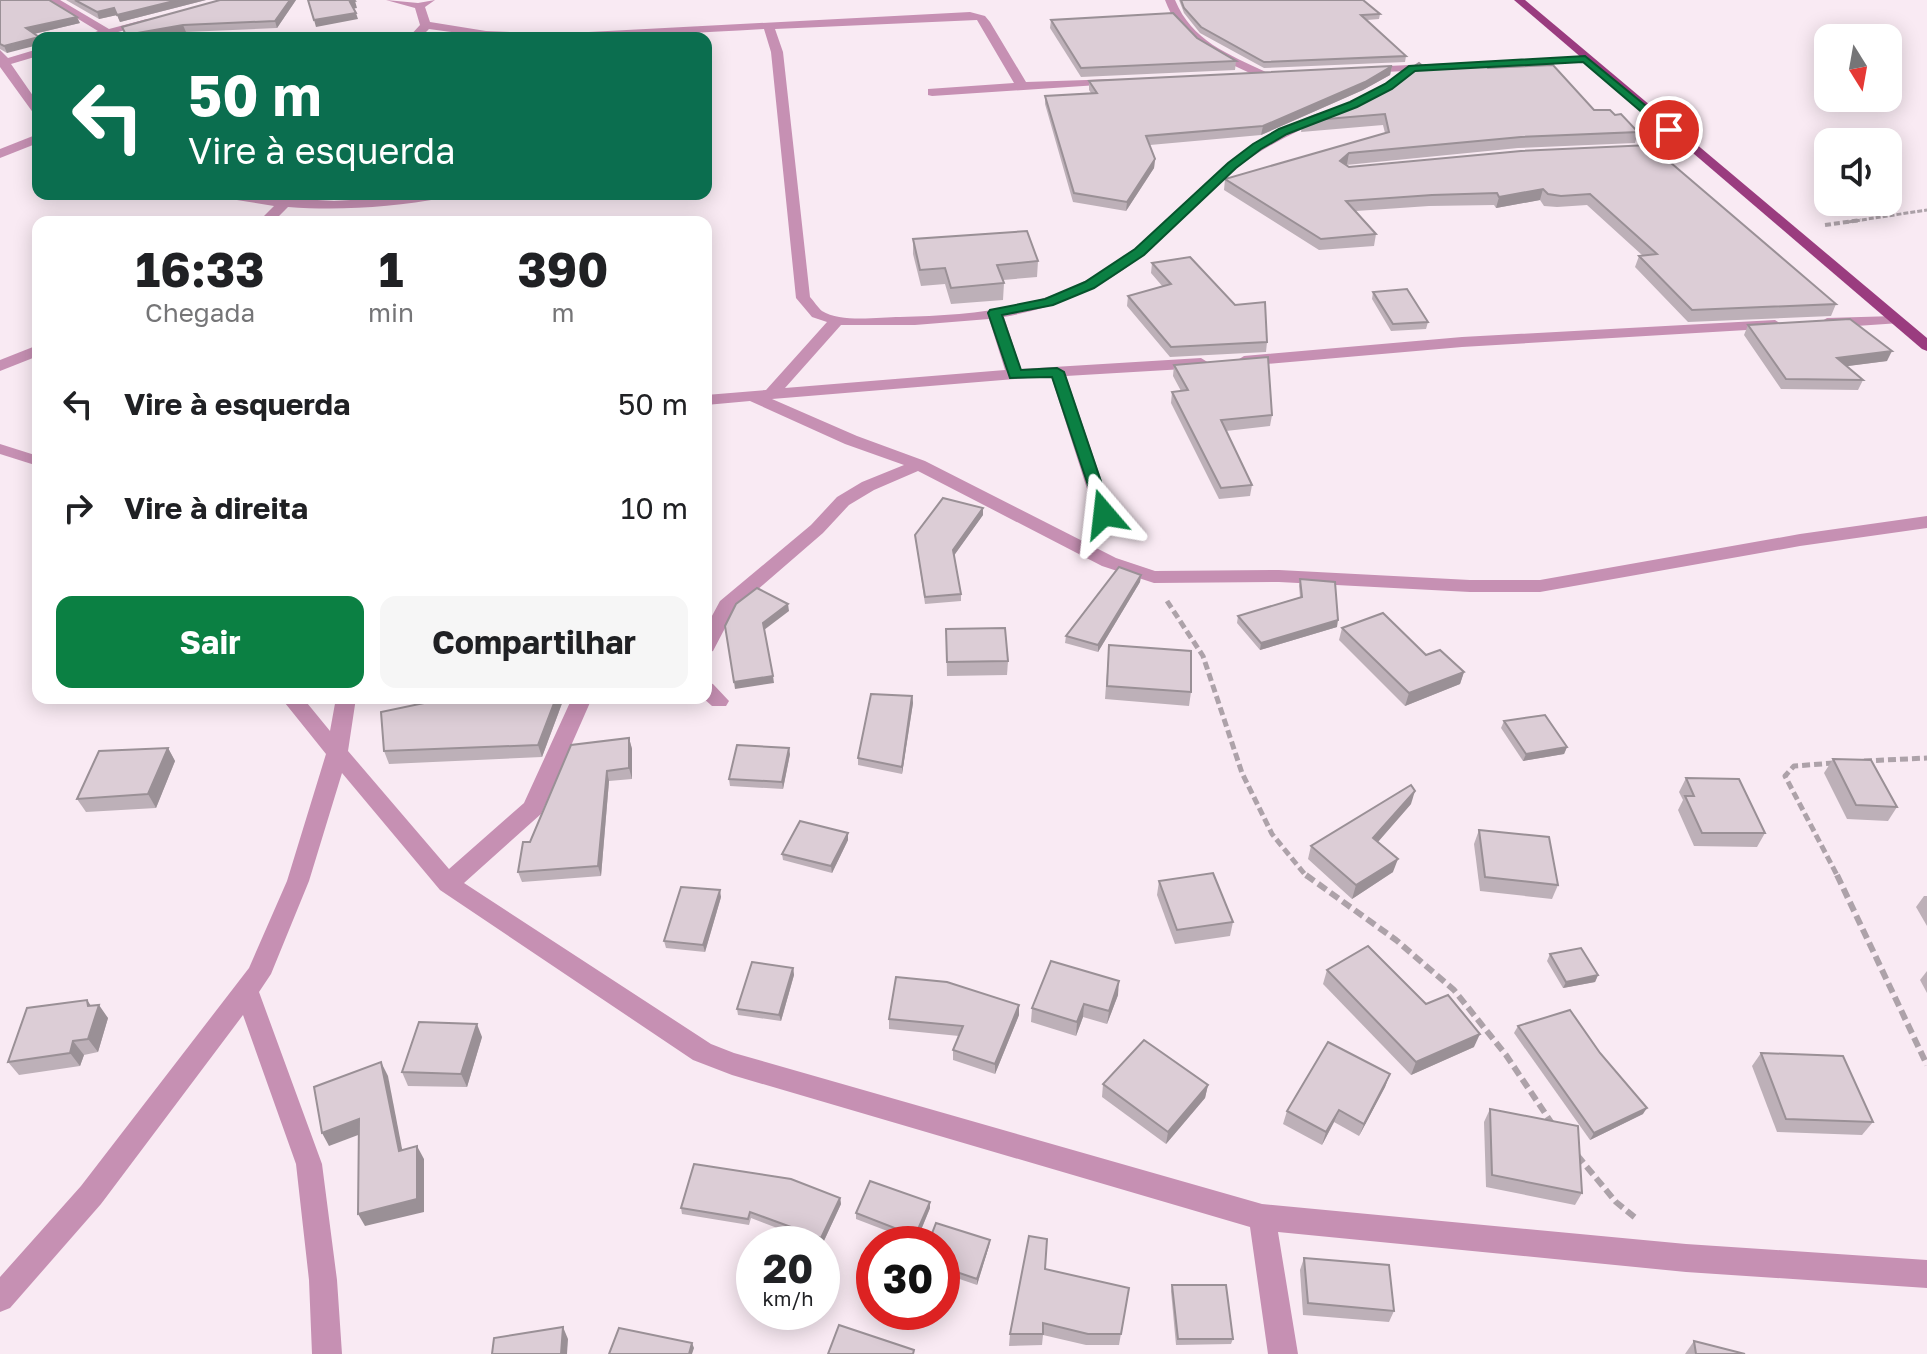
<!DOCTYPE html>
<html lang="pt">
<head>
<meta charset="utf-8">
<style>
	body { margin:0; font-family:"Golos Text",sans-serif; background:#f6f6f6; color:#202124; height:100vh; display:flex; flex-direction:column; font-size:30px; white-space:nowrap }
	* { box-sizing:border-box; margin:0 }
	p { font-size:26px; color:#757577 }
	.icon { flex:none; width:44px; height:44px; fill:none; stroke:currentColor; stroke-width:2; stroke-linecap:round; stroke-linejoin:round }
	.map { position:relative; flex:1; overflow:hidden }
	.drawer { position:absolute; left:32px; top:216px; width:680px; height:488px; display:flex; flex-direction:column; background:#fff; border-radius:16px; box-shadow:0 4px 20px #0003 }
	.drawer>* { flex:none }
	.banner { position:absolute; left:32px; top:32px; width:680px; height:168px; border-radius:16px; box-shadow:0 4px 20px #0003; background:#0b6e4f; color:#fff; overflow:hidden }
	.needle { width:52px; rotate:169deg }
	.controls { position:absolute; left:1814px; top:24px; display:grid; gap:16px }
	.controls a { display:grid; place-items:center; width:88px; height:88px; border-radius:16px; background:#fff; box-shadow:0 4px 20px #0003; font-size:40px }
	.speed { position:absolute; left:736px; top:1226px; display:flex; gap:16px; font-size:40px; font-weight:700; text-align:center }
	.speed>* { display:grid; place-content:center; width:104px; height:104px; border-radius:50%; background:#fff; box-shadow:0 4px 20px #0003; line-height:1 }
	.speed small { font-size:20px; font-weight:400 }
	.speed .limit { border:12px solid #d22; background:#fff; color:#111 }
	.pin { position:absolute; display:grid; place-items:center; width:68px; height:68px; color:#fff; margin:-34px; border:4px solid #fff; border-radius:50%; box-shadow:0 2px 8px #0007 }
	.me { position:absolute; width:88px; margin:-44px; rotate:343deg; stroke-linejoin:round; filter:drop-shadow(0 0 6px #0008) }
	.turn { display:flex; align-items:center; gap:28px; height:168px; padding:0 24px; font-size:36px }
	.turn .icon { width:104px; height:104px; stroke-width:2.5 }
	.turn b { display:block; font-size:56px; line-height:68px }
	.eta { display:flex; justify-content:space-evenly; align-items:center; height:136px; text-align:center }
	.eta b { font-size:48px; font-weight:700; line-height:56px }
	.primary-button { display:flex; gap:16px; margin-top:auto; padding:16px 24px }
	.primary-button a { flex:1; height:92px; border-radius:16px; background:#0b8043; color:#fff; font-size:32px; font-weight:700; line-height:92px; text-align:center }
	.primary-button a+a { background:#f6f6f6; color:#202124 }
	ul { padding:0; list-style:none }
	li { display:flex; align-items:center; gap:24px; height:104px; padding:0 24px }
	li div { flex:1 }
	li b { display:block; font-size:30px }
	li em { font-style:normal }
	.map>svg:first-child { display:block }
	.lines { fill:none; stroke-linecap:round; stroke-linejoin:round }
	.path-far3 { stroke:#ada2a9; stroke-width:3; stroke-dasharray:5 2; stroke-linecap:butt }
	.path-far2 { stroke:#ada2a9; stroke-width:4; stroke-dasharray:6 3; stroke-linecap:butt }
	.path-far1 { stroke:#ada2a9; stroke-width:5; stroke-dasharray:8 4; stroke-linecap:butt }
	.path { stroke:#ada2a9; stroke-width:6; stroke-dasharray:10 5; stroke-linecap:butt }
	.street { fill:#c690b3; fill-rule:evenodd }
	.primary { fill:#9a3c7f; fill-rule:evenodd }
	.wall { fill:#bdb0b8 }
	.shaded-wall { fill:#9a9096 }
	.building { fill:#dccdd6; stroke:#9a9096; stroke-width:2 }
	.route { fill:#0b8043; stroke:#07532c; stroke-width:2 }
</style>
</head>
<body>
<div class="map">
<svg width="1927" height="1354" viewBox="0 0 1927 1354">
	<rect width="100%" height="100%" fill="#f9eaf3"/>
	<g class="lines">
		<!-- path-far3 -->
		<polyline class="path-far3" points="1848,222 1927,210"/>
		<!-- path-far2 -->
		<polyline class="path-far2" points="1825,225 1861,220"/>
		<!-- path-far1 -->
		<g class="path-far1">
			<polyline points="1167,601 1203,656 1242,773 1272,834 1307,877"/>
			<polyline points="1864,761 1927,758"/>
			<polyline points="1834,763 1794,766 1785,776 1838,877"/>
		</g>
		<!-- path -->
		<g class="path">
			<polyline points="1306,875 1396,940 1454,990 1506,1055 1553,1125"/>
			<polyline points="1837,875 1927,1065"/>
			<polyline points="1577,1155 1616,1202 1638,1220"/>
		</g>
		<!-- street -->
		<g class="street">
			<polygon points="47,0 60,0 109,29 147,19 152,22 98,38 79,38 98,31"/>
			<path d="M386 0 418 3 435 0 425 7 430 22 486 31 551 34 970 12 985 16 990 22 1026 82 1117 79 1119 81 1113 84 932 96 928 95V89L1014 83 977 20 775 29 783 52 810 297C814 301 818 308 822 311 841 323 879 317 900 317 962 315 1028 311 1083 282 1106 270 1128 255 1148 237 1196 195 1235 149 1295 123 1306 118 1318 111 1329 112V118C1292 132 1258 150 1228 175 1192 206 1162 243 1123 270 1086 296 1047 309 1004 317L1021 369 1201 358 1209 363 1201 368 1066 376 1113 514 1110 518H1098L1095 514 1051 376 772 399 857 436 925 461 1116 558 1155 571 1279 570 1470 580H1540L1800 534 1927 516V528L1800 546 1540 592H1470L1279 582 1154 583 1102 566 918 471 874 490 849 505 823 533 735 609 713 651 706 653V627L720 601 811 525 837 497 862 482 904 465 845 444 750 401 706 405V395L766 390 827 322 812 317 796 298 771 52 764 29C652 35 540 45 429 29L420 38H408L420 25 415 8ZM989 319 1005 370 785 388 841 325H915Z"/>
			<path d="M1165 0H1175C1192 41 1228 54 1266 72V76C1256 77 1246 71 1237 67 1203 52 1178 35 1165 0Z"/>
			<polygon points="38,49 38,56 11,64 38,103 38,115 34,114 0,67 0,50 8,58"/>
			<polygon points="1589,57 1589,61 1585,62 1365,73 1359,70 1365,67"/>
			<polygon points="38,134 38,143 0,158 0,149"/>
			<polygon points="1693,145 1695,148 1689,152 1629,154 1623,150 1629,146"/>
			<path d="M217 194 334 201 451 194 444 198C392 207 341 211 288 207L273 222H258L274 206 224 198Z"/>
			<polygon points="1895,316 1900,317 1900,323 1827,328 1819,323 1827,318"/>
			<polygon points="1775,320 1783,325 1780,328 1462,347 1244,366 1236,361 1244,356 1462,337"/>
			<polygon points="38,345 38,356 0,371 0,360"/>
			<polygon points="0,444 38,456 38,466 0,454"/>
			<polygon points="706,682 713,684 729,701 726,706 712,706 703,698 706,698"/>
			<polygon points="281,698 303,698 330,731 336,698 356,698 348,751 449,869 524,803 572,698 592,698 541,814 464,883 711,1044 734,1053 1262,1204 1686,1244 1927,1260 1927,1288 1686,1272 1278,1232 1298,1354 1268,1354 1250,1227 732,1075 693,1060 440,890 342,773 309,881 271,974 259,992 322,1164 337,1280 342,1354 312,1354 309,1280 296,1164 243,1015 101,1204 10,1308 0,1312 0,1277 81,1186 249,968 287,881 326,754"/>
		</g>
		<!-- primary -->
		<polygon class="primary" points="1514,0 1525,0 1927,338 1927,351 1922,349"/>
	</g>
	<!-- wall -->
	<g class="wall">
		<polygon points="0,0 80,23 34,34 7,53 0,49"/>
		<polygon points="66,0 206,0 120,22 117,15 99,19"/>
		<polygon points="220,0 296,0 277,28 186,32 151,38 127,38 122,27"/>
		<polygon points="1179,0 1363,0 1380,14 1379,19 1367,20 1406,56 1405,62 1264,68 1200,33 1184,13"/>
		<polygon points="1051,20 1236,61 1235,70 1081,77 1050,28"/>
		<polygon points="1392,66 1390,75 1363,90 1261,135 1150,145 1155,159 1154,168 1126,211 1073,202 1045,104 1045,96 1091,93 1089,90 1089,81"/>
		<polygon points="1424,67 1488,68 1594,110 1615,115 1638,132 1635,143 1518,148 1346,165 1349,167 1521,151 1836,304 1831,316 1688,322 1635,267 1639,256 1642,255 1587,205 1557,207 1544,206 1540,200 1496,208 1494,205 1429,206 1356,211 1376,234 1374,246 1319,250 1224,190 1225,179 1385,133 1383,125 1301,132 1303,121 1368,97"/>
		<polygon points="913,239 1038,261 1037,277 1003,280 1004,283 1003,300 951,304 945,284 921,286 913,254"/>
		<polygon points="1152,263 1267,342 1266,352 1170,357 1127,306 1128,296 1163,287 1151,273"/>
		<polygon points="1373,292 1428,322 1426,329 1391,331 1372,299"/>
		<polygon points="1748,325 1887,361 1847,366 1863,380 1858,390 1781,389 1744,335"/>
		<polygon points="1174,365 1272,415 1270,426 1226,431 1252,485 1250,496 1219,499 1171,403 1172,392 1181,391 1173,376"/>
		<polygon points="983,515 954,555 961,594 961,601 925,604 915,535"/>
		<polygon points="1141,575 1140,582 1098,652 1065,643 1066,636"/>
		<polygon points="1300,579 1337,627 1260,650 1237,623 1238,616 1300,597 1299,586"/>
		<polygon points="1342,628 1426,655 1464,672 1460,684 1405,706 1339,640"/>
		<polygon points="946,629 1008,661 1007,675 947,676"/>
		<polygon points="1109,645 1191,692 1189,706 1105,699"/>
		<polygon points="912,696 913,703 902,774 858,765 858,758"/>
		<polygon points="448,698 564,698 542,757 389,764 384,751"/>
		<polygon points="1504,721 1567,747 1564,754 1523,761 1501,728"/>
		<polygon points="629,738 632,749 632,779 609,781 601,876 522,882 518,872 530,842"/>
		<polygon points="168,748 175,761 156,808 86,812 77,799"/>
		<polygon points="790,754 783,789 730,786 729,779"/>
		<polygon points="1833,759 1897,807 1888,821 1847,819 1824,773"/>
		<polygon points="1686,778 1765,833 1757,847 1694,846 1678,810 1683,800 1679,792"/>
		<polygon points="1411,804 1378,842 1393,872 1352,899 1308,859 1311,846"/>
		<polygon points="1479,830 1558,885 1552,899 1480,891 1474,844"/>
		<polygon points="848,833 848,840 832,873 783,860 782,854"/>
		<polygon points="1159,881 1233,922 1230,936 1175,944 1157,895"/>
		<polygon points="1924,896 1927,896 1927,926 1916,907"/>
		<polygon points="721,897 705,952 666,948 664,941"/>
		<polygon points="1550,954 1598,975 1595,982 1563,988 1547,961"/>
		<polygon points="793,968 794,975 781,1021 738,1015 737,1009"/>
		<polygon points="1327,970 1426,1004 1474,1047 1411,1075 1323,984"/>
		<polygon points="1927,971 1927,993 1920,980"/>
		<polygon points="1118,995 1107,1024 1083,1017 1076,1036 1031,1022 1032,1008"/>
		<polygon points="91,1006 108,1018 98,1052 84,1055 80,1066 19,1075 8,1062"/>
		<polygon points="1019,1015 995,1074 953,1060 953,1050 959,1036 889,1029 889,1019"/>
		<polygon points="1518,1026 1643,1114 1590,1140 1514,1033"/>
		<polygon points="482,1037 467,1087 408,1086 402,1072"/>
		<polygon points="1761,1053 1873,1122 1862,1135 1777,1132 1752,1066"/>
		<polygon points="1390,1074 1385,1087 1359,1136 1334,1122 1322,1145 1283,1124 1287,1111"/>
		<polygon points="1103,1084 1208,1085 1205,1098 1166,1144 1102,1097"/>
		<polygon points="1490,1109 1582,1193 1575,1205 1486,1187 1484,1122"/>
		<polygon points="840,1198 841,1204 822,1245 751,1218 749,1225 682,1214 681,1208"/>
		<polygon points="930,1208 916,1242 856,1219 856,1213"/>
		<polygon points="990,1240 989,1246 977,1285 942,1273 942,1244"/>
		<polygon points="1304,1258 1394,1311 1389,1322 1303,1315 1300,1270"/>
		<polygon points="1045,1269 1129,1288 1119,1345 1086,1345 1043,1335 1042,1345 1009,1346 1010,1334"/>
		<polygon points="1172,1285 1233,1339 1231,1344 1176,1345 1171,1291"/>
		<polygon points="1694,1341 1745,1354 1685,1354"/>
	</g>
	<!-- shaded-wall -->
	<g class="shaded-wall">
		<polygon points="178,0 206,0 120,22 117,15"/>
		<polygon points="290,0 296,0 277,28 275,21"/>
		<polygon points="355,1 357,8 352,9 350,2"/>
		<polygon points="114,8 117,15 99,19 97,12"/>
		<polygon points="356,13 358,19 316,27 314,20"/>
		<polygon points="77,17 80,23 29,35 26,28"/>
		<polygon points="183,25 186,32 151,38 127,38 126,35"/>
		<polygon points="39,37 38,45 7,53 4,46"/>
		<polygon points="1392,66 1390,75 1363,90 1261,135 1263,126"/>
		<polygon points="1349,153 1347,164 1338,172 1340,161"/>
		<polygon points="1155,159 1154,168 1126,211 1127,202"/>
		<polygon points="1543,189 1540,200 1496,208 1499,197"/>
		<polygon points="1892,351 1887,361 1833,368 1837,358"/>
		<polygon points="983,508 983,515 953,557 953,550"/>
		<polygon points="1141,575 1140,582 1098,652 1098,645"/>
		<polygon points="788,604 789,611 764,630 763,623"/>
		<polygon points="1338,620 1337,627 1260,650 1261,643"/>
		<polygon points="1464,672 1460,684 1405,706 1409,693"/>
		<polygon points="773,676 774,683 735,689 734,682"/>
		<polygon points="912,696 913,703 902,774 902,767"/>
		<polygon points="556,698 564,698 542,757 538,745"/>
		<polygon points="629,738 632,749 632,779 629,768"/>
		<polygon points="1567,747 1564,754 1523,761 1526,754"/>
		<polygon points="168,748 175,761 156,808 148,794"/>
		<polygon points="789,748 790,754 783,789 782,782"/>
		<polygon points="607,771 609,781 601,876 598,866"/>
		<polygon points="1415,791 1411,804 1369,852 1373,838"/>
		<polygon points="848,833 848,840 832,873 831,866"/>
		<polygon points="1398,859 1393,872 1352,899 1356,885"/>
		<polygon points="720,890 721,897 705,952 703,945"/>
		<polygon points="793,968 794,975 781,1021 779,1015"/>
		<polygon points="1598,975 1595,982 1563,988 1566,982"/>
		<polygon points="1119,981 1118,995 1107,1024 1109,1011"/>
		<polygon points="87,1000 96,1013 99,1005 108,1018 98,1052 88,1039"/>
		<polygon points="1084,1004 1083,1017 1076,1036 1077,1022"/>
		<polygon points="1019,1005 1019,1015 995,1074 995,1064"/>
		<polygon points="477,1024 482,1037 467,1087 461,1074"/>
		<polygon points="1480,1034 1474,1047 1411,1075 1416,1062"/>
		<polygon points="73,1041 84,1055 80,1066 70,1053"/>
		<polygon points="381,1062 388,1076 405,1164 399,1151"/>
		<polygon points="1390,1074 1385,1087 1359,1136 1364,1124"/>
		<polygon points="1208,1085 1205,1098 1166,1144 1168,1132"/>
		<polygon points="1647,1108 1643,1114 1590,1140 1594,1133"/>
		<polygon points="1339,1110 1334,1122 1322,1145 1326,1132"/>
		<polygon points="359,1119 366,1132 329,1146 322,1133"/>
		<polygon points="417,1146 424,1159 424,1212 365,1226 358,1214"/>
		<polygon points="840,1198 841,1204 822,1245 821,1238"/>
		<polygon points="930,1202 930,1208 916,1242 915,1236"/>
		<polygon points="990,1240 989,1246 977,1285 977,1279"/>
		<polygon points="563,1327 568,1339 567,1354 561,1354"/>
		<polygon points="692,1343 694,1348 692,1354 689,1354"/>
	</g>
	<!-- building -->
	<g class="building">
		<polygon points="0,0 49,0 77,17 26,28 39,37 4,46 0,44"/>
		<polygon points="75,0 178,0 117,15 114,8 97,12"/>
		<polygon points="220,0 290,0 275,21 183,25 126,35 122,27"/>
		<polygon points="308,0 354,0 355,1 350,2 356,13 314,20"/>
		<polygon points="1181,0 1363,0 1380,14 1361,15 1406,56 1264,62 1201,27 1184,8"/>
		<polygon points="1173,13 1197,38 1236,61 1081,68 1051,20"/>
		<polygon points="1419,63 1424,67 1483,63 1488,68 1553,65 1594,110 1610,110 1615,115 1621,114 1638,132 1521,137 1349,153 1340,161 1349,167 1521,151 1650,145 1836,304 1692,310 1639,256 1657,254 1590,194 1561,196 1548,194 1543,189 1499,197 1497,193 1432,195 1346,201 1376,234 1321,239 1225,179 1389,132 1385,114 1303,121 1368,97"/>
		<polygon points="1392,66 1365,82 1263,126 1146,136 1155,159 1127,202 1074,193 1045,96 1097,93 1089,81"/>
		<polygon points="1027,231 1038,261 997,265 1004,283 951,288 945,268 920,270 913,239"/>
		<polygon points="1190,257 1235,305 1265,302 1267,342 1171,347 1128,296 1171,284 1152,263"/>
		<polygon points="1407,289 1428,322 1393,324 1373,292"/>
		<polygon points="1850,319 1892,351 1837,358 1863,380 1786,379 1748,325"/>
		<polygon points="1268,357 1272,415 1221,420 1252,485 1221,488 1172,392 1188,390 1174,365"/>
		<polygon points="943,498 983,508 953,550 961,594 925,597 915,535"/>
		<polygon points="1119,567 1141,575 1098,645 1066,636"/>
		<polygon points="1300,579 1335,582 1338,620 1261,643 1238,616 1302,597"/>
		<polygon points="757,588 788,604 763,623 773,676 734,682 725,626 736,604"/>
		<polygon points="1383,613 1426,655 1440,650 1464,672 1409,693 1342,628"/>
		<polygon points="1005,628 1008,661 947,662 946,629"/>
		<polygon points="1109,645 1191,651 1191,692 1107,686"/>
		<polygon points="871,694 912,696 902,767 858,758"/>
		<polygon points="448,698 556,698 538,745 384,751 381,712"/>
		<polygon points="1545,715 1567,747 1526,754 1504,721"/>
		<polygon points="629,738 629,768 607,771 598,866 518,872 523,842 530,842 571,745"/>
		<polygon points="737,745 789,748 782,782 729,779"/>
		<polygon points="168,748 148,794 77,799 99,751"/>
		<polygon points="1833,759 1871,760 1897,807 1856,805"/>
		<polygon points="1686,778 1739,779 1765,833 1702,833 1685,796 1694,796"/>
		<polygon points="1411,785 1415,791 1373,838 1398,859 1356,885 1311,846"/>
		<polygon points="800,821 848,833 831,866 782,854"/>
		<polygon points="1479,830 1549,837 1558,885 1485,877"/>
		<polygon points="1213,873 1233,922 1177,930 1159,881"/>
		<polygon points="681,887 720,890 703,945 664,941"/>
		<polygon points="1368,946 1426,1004 1448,995 1480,1034 1416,1062 1327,970"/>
		<polygon points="1581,948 1598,975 1566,982 1550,954"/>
		<polygon points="1051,961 1119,981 1109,1011 1084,1004 1077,1022 1032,1008"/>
		<polygon points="752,962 793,968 779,1015 737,1009"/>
		<polygon points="896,977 947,982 1019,1005 995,1064 953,1050 963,1026 889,1019"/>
		<polygon points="87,1000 88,1006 99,1005 88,1039 73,1041 70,1053 8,1062 27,1008"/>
		<polygon points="1570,1010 1600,1053 1647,1108 1594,1133 1518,1026"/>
		<polygon points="419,1022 477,1024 461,1074 402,1072"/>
		<polygon points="1144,1040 1208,1085 1168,1132 1103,1084"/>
		<polygon points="1328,1042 1390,1074 1364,1124 1339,1110 1326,1132 1287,1111"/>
		<polygon points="1761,1053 1843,1056 1873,1122 1786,1119"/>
		<polygon points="381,1062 399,1151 417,1146 417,1199 358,1214 359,1119 322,1133 314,1087"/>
		<polygon points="1490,1109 1578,1126 1582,1193 1492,1175"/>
		<polygon points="694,1164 791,1179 840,1198 821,1238 750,1212 748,1219 681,1208"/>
		<polygon points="870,1181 930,1202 915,1236 856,1213"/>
		<polygon points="936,1223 990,1240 977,1279 942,1267 942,1244 928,1244"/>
		<polygon points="1029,1236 1047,1239 1045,1269 1129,1288 1121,1334 1088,1334 1043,1323 1043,1334 1010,1334"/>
		<polygon points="1304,1258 1389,1265 1394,1311 1308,1303"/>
		<polygon points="1172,1285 1226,1285 1233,1339 1178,1339"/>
		<polygon points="839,1325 914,1350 913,1354 828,1354"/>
		<polygon points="563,1327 561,1354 492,1354 494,1338"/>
		<polygon points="619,1328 692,1343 689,1354 609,1354"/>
		<polygon points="1694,1341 1745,1354 1696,1354"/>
	</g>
	<!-- route -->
	<polygon class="route" points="1585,56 1673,128 1673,132 1665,132 1583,62 1415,71 1392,89 1357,107 1287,134 1261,149 1236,168 1144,255 1094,288 1053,305 1002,315 1021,370 1057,368 1064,372 1112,514 1110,518 1099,518 1052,377 1010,378 988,313 990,310 1045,299 1085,282 1135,249 1228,163 1253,144 1279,129 1350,102 1385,84 1409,66"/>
</svg>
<div class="controls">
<a><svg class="needle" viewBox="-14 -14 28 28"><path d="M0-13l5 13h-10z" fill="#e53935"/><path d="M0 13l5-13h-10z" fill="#757577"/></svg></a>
<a><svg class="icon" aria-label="sound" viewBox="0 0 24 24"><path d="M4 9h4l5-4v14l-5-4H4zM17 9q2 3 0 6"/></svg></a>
</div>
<div class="speed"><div>20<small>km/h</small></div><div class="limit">30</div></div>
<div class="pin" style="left:1669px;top:130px;background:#d93025"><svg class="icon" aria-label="arrive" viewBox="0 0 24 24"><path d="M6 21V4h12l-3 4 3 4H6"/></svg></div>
<svg class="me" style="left:1104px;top:514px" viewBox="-20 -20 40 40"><path d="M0-17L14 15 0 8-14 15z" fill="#0b8043" stroke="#fff" stroke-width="4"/></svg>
<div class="banner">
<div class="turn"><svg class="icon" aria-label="left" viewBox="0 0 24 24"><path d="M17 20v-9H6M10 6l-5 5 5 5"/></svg><div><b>50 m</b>Vire à esquerda</div></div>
</div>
<section class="drawer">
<div class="eta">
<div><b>16:33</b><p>Chegada</p></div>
<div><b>1</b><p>min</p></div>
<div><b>390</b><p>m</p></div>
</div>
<ul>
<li><svg class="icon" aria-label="left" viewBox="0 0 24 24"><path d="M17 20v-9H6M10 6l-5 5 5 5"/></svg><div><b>Vire à esquerda</b></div><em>50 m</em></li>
<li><svg class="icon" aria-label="right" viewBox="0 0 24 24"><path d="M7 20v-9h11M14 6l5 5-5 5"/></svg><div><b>Vire à direita</b></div><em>10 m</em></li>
</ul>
<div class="primary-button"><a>Sair</a><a>Compartilhar</a></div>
</section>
</div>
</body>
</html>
